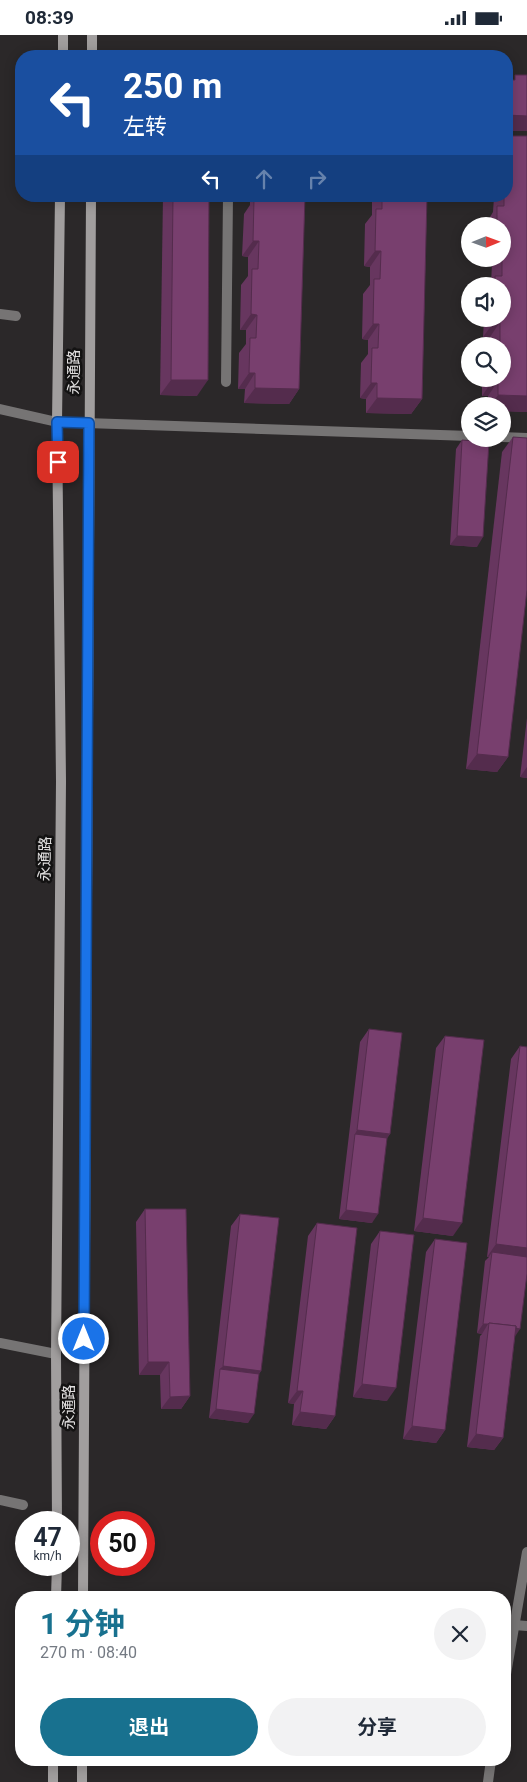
<!DOCTYPE html>
<html lang="zh">
<head>
<meta charset="utf-8">
<style>
	body { margin:0; font-family:Roboto,"Noto Sans SC",sans-serif; background:#f2f2f3; color:#1f2937; height:100vh; display:flex; flex-direction:column; font-size:19px; white-space:nowrap }
	* { box-sizing:border-box; margin:0 }
	p { font-size:16px; color:#747a83 }
	.icon { flex:none; width:28px; height:28px; fill:none; stroke:currentColor; stroke-width:2; stroke-linecap:round; stroke-linejoin:round }
	.map { position:relative; flex:1; overflow:hidden }
	.sheet { position:absolute; left:15px; top:1556px; width:496px; height:175px; display:flex; flex-direction:column; background:#fff; border-radius:20px; box-shadow:0 2px 12px #0003 }
	.sheet>* { flex:none }
	.top-card { position:absolute; left:15px; top:15px; width:498px; height:152px; border-radius:20px; box-shadow:0 2px 12px #0003; background:#1a4fa0; color:#fff; overflow:hidden }
	.needle { width:32px; rotate:89deg }
	.buttons { position:absolute; left:461px; top:182px; display:grid; gap:10px }
	.buttons a { display:grid; place-items:center; width:50px; height:50px; border-radius:50%; background:#fff; box-shadow:0 2px 12px #0003; font-size:25px }
	.speed { position:absolute; left:15px; top:1476px; display:flex; gap:10px; font-size:25px; font-weight:700; text-align:center }
	.speed>* { display:grid; place-content:center; width:65px; height:65px; border-radius:50%; background:#fff; box-shadow:0 2px 12px #0003; line-height:1 }
	.speed small { font-size:12px; font-weight:400 }
	.speed .limit { border:8px solid #d22; background:#fff; color:#111 }
	.pin { position:absolute; display:grid; place-items:center; width:42px; height:42px; color:#fff; margin:-21px; border-radius:10px; box-shadow:0 2px 8px #0006 }
	.me { position:absolute; width:55px; margin:-28px; rotate:0deg; stroke-linejoin:round; filter:drop-shadow(0 0 4px #0008) }
	.turn { display:flex; align-items:center; gap:18px; height:105px; padding:0 25px; font-size:22px }
	.turn .icon { width:65px; height:65px; stroke-width:2.5 }
	.turn b { display:block; font-size:35px; line-height:42px }
	.lanes { display:flex; align-items:center; height:48px; padding:0 25px; background:#0003; justify-content:center; gap:25px; direction:ltr }
	.lanes .off { opacity:.35 }
	.round { display:grid; place-items:center; flex:none; width:52px; height:52px; border-radius:26px; background:#f2f2f3 }
	.head { display:flex; align-items:center; justify-content:space-between; height:85px; padding:0 25px }
	h1 { font-size:30px; font-weight:700; line-height:38px; color:#18718f }
	.action { display:flex; gap:10px; margin-top:auto; padding:10px 25px }
	.action a { flex:1; height:58px; border-radius:30px; background:#18718f; color:#fff; font-size:20px; font-weight:700; line-height:58px; text-align:center }
	.action a+a { background:#f2f2f3; color:#1f2937 }
	.status { display:flex; justify-content:space-between; align-items:center; height:35px; padding:0 25px; background:#fff; direction:ltr }
	.status svg { height:14px; fill:currentColor }
	.map>svg:first-child { display:block }
	.lines { fill:none; stroke-linecap:round; stroke-linejoin:round }
	.service { stroke:#767474; stroke-width:10 }
	.minor { stroke:#767474; stroke-width:10 }
	.secondary { stroke:#a19e9e; stroke-width:10 }
	.wall { fill:#67365f }
	.shaded-wall { fill:#542c4d }
	.building { fill:#783f6e; stroke:#542c4d }
	.route-casing { stroke:#114b97; stroke-width:12 }
	.route { stroke:#1a73e8; stroke-width:9 }
	.labels { text-anchor:middle; stroke-width:5; stroke-linejoin:round; paint-order:stroke }
	.street-label { font-size:15px; fill:#e1dfdf; stroke:#131212 }
</style>
</head>
<body>
<div class="status"><b>08:39</b><svg viewBox="0 0 49 12"><path d="M0 12V9h3v3zM5 12V6h3v6zM10 12V3h3v9zM15 12V0h3v12zM26 1h20v11H26zM47 4h2v5h-2z"/></svg></div>
<div class="map">
<svg width="527" height="1747" viewBox="0 0 527 1747">
	<rect width="100%" height="100%" fill="#2b2829"/>
	<g class="lines">
		<!-- service -->
		<g class="service">
			<polyline points="0,279 16,281"/>
			<polyline points="226,347 228,161"/>
			<polyline points="0,1308 56,1319"/>
			<polyline points="0,1465 23,1470"/>
		</g>
		<!-- minor -->
		<g class="minor">
			<polyline points="0,374 57,387 470,401"/>
			<polyline points="502,402 527,403"/>
			<polyline points="514,1590 527,1591"/>
			<polyline points="505,1645 527,1517"/>
			<polyline points="488,1747 491,1725"/>
		</g>
		<!-- secondary -->
		<g class="secondary">
			<polyline points="63,21 63,0"/>
			<polyline points="92,21 92,0"/>
			<polyline points="57,1488 56,1319 61,746 57,387 60,161"/>
			<polyline points="56,1562 57,1530"/>
			<polyline points="83,1562 91,161"/>
			<polyline points="53,1747 53,1725"/>
			<polyline points="82,1747 82,1725"/>
		</g>
	</g>
	<!-- wall -->
	<g class="wall">
		<polygon points="527,101 527,377 502,376 502,371 488,371 488,361 482,361 482,344 502,344 502,311 489,311 490,302 483,302 484,284 502,284 502,251 489,251 491,248 492,229 486,229 486,224 502,224 502,191 487,191 487,187 493,177 494,162 487,161 506,161"/>
		<polygon points="163,161 209,161 197,361 160,360"/>
		<polygon points="250,161 305,161 299,354 289,369 244,368 245,354 238,354 239,318 246,309 246,295 240,295 241,250 248,241 248,222 242,221 244,179 250,170"/>
		<polygon points="366,161 427,161 422,364 411,379 366,378 366,364 360,363 361,328 368,319 368,305 362,304 363,259 370,250 370,232 364,231 365,189 372,180 372,164 366,164"/>
		<polygon points="513,402 508,722 497,737 466,734 502,417"/>
		<polygon points="462,405 477,512 450,510 456,414"/>
		<polygon points="527,683 527,743 520,742"/>
		<polygon points="369,994 390,1099 387,1103 372,1188 339,1184 360,1007"/>
		<polygon points="445,1001 453,1201 414,1196 436,1013"/>
		<polygon points="520,1011 515,1301 503,1403 494,1415 467,1412 480,1301 482,1299 477,1298 485,1226 489,1222 487,1222 511,1024"/>
		<polygon points="145,1174 190,1361 181,1374 161,1374 160,1340 139,1340 136,1187"/>
		<polygon points="240,1179 261,1336 259,1339 248,1388 209,1383 231,1191"/>
		<polygon points="317,1188 335,1381 326,1394 292,1390 294,1369 288,1368 308,1201"/>
		<polygon points="380,1196 387,1366 353,1362 371,1209"/>
		<polygon points="435,1204 445,1395 436,1408 403,1404 426,1217"/>
	</g>
	<!-- shaded-wall -->
	<g class="shaded-wall">
		<polygon points="506,80 527,81 527,96 506,96"/>
		<polygon points="368,161 374,161 372,164 366,164"/>
		<polygon points="253,206 259,206 248,222 242,221"/>
		<polygon points="375,216 381,216 370,232 364,231"/>
		<polygon points="489,224 495,224 492,229 486,229"/>
		<polygon points="251,279 257,280 246,295 240,295"/>
		<polygon points="494,287 500,287 490,302 483,302"/>
		<polygon points="373,289 379,289 368,305 362,304"/>
		<polygon points="249,338 255,338 245,354 238,354"/>
		<polygon points="171,345 208,345 197,361 160,360"/>
		<polygon points="493,345 498,346 488,361 482,361"/>
		<polygon points="371,348 377,348 366,364 360,363"/>
		<polygon points="255,353 299,354 289,369 244,368"/>
		<polygon points="498,360 527,361 527,377 502,376 502,371 490,371"/>
		<polygon points="377,363 422,364 411,379 366,378"/>
		<polygon points="457,501 483,502 477,512 450,510"/>
		<polygon points="477,719 508,722 497,737 466,734"/>
		<polygon points="527,732 527,743 520,742"/>
		<polygon points="357,1095 390,1099 381,1112 355,1099"/>
		<polygon points="346,1175 378,1179 372,1188 339,1184"/>
		<polygon points="423,1183 462,1188 453,1201 414,1196"/>
		<polygon points="496,1209 527,1213 527,1227 492,1217 489,1222 487,1222"/>
		<polygon points="483,1289 488,1289 482,1299 477,1298"/>
		<polygon points="489,1290 520,1294 514,1303"/>
		<polygon points="148,1327 169,1327 160,1340 139,1340"/>
		<polygon points="223,1331 261,1336 252,1348 220,1334"/>
		<polygon points="362,1349 396,1353 387,1366 353,1362"/>
		<polygon points="297,1356 303,1356 294,1369 288,1368"/>
		<polygon points="190,1361 181,1374 161,1374 170,1362"/>
		<polygon points="216,1374 254,1379 248,1388 209,1383"/>
		<polygon points="300,1377 335,1381 326,1394 292,1390"/>
		<polygon points="412,1391 445,1395 436,1408 403,1404"/>
		<polygon points="476,1399 503,1403 494,1415 467,1412"/>
	</g>
	<!-- building -->
	<g class="building">
		<polygon points="515,40 527,40 527,81 506,80 506,45 515,45"/>
		<polygon points="506,101 527,101 527,361 498,360 498,346 493,345 493,344 502,344 502,311 494,311 494,310 500,310 500,287 494,287 494,284 502,284 502,251 495,251 495,241 502,241 502,191 497,191 497,171 504,171 504,161 506,161"/>
		<polygon points="173,161 209,161 208,345 171,345"/>
		<polygon points="260,161 305,161 299,354 255,353 255,338 249,338 250,303 256,303 257,280 251,279 252,234 258,234 259,206 253,206 254,164 260,164"/>
		<polygon points="382,161 427,161 422,364 377,363 377,348 371,348 372,313 378,313 379,289 373,289 374,244 380,244 381,216 375,216 376,174 382,174"/>
		<polygon points="513,402 527,403 527,555 508,722 477,719"/>
		<polygon points="462,405 489,407 483,502 457,501"/>
		<polygon points="369,994 402,998 390,1099 357,1095"/>
		<polygon points="445,1001 484,1005 462,1188 423,1183"/>
		<polygon points="520,1011 527,1012 527,1213 496,1209"/>
		<polygon points="355,1099 387,1103 378,1179 346,1175"/>
		<polygon points="145,1174 186,1174 190,1361 170,1362 169,1327 148,1327"/>
		<polygon points="240,1179 279,1183 261,1336 223,1331"/>
		<polygon points="317,1188 357,1193 335,1381 300,1377 303,1356 297,1356"/>
		<polygon points="380,1196 414,1200 396,1353 362,1349"/>
		<polygon points="435,1204 467,1208 445,1395 412,1391"/>
		<polygon points="492,1217 527,1222 527,1239 520,1294 516,1293 516,1291 489,1288 488,1289 483,1289"/>
		<polygon points="489,1288 516,1291 503,1403 476,1399"/>
		<polygon points="220,1334 259,1339 254,1379 216,1374"/>
	</g>
	<g class="lines">
		<!-- route casing -->
		<g class="route-casing">
			<polyline id="route" points="58,427 57,387 89,388 84,1304"/>
		</g>
		<!-- route -->
		<use href="#route" class="route"/>
	</g>
	<g class="labels">
		<!-- street labels -->
		<g class="street-label">
			<text transform="translate(74 337) rotate(-90)" y="5">永通路</text>
			<text transform="translate(45 824) rotate(-89)" y="5">永通路</text>
			<text transform="translate(69 1372) rotate(-90)" y="5">永通路</text>
		</g>
	</g>
</svg>
<div class="buttons">
<a><svg class="needle" viewBox="-14 -14 28 28"><path d="M0-13l5 13h-10z" fill="#e53935"/><path d="M0 13l5-13h-10z" fill="#747a83"/></svg></a>
<a><svg class="icon" aria-label="sound" viewBox="0 0 24 24"><path d="M4 9h4l5-4v14l-5-4H4zM17 9q2 3 0 6"/></svg></a>
<a><svg class="icon" aria-label="search" viewBox="0 0 24 24"><circle cx="10" cy="10" r="6"/><path d="M15 15l6 6"/></svg></a>
<a><svg class="icon" aria-label="layers" viewBox="0 0 24 24"><path d="M12 4l9 5-9 5-9-5zM3 14l9 5 9-5"/></svg></a>
</div>
<div class="speed"><div>47<small>km/h</small></div><div class="limit">50</div></div>
<div class="pin" style="left:58px;top:427px;background:#d93025"><svg class="icon" aria-label="arrive" viewBox="0 0 24 24"><path d="M6 21V4h12l-3 4 3 4H6"/></svg></div>
<svg class="me" style="left:84px;top:1304px" viewBox="-20 -20 40 40"><circle r="17" fill="#1a73e8" stroke="#fff" stroke-width="3"/><path d="M0-11L8 9 0 5-8 9z" fill="#fff"/></svg>
<div class="top-card">
<div class="turn"><svg class="icon" aria-label="left" viewBox="0 0 24 24"><path d="M17 20v-9H6M10 6l-5 5 5 5"/></svg><div><b>250 m</b>左转</div></div>
<div class="lanes"><svg class="icon" aria-label="left" viewBox="0 0 24 24"><path d="M17 20v-9H6M10 6l-5 5 5 5"/></svg><svg class="icon off" aria-label="ahead" viewBox="0 0 24 24"><path d="M12 20V5M6 11l6-6 6 6"/></svg><svg class="icon off" aria-label="right" viewBox="0 0 24 24"><path d="M7 20v-9h11M14 6l5 5-5 5"/></svg></div>
</div>
<section class="sheet">
<div class="head"><div><h1>1 分钟</h1><p>270 m · 08:40</p></div><a class="round"><svg class="icon" aria-label="close" viewBox="0 0 24 24"><path d="M6 6l12 12M18 6L6 18"/></svg></a></div>
<div class="action"><a>退出</a><a>分享</a></div>
</section>
</div>
</body>
</html>
